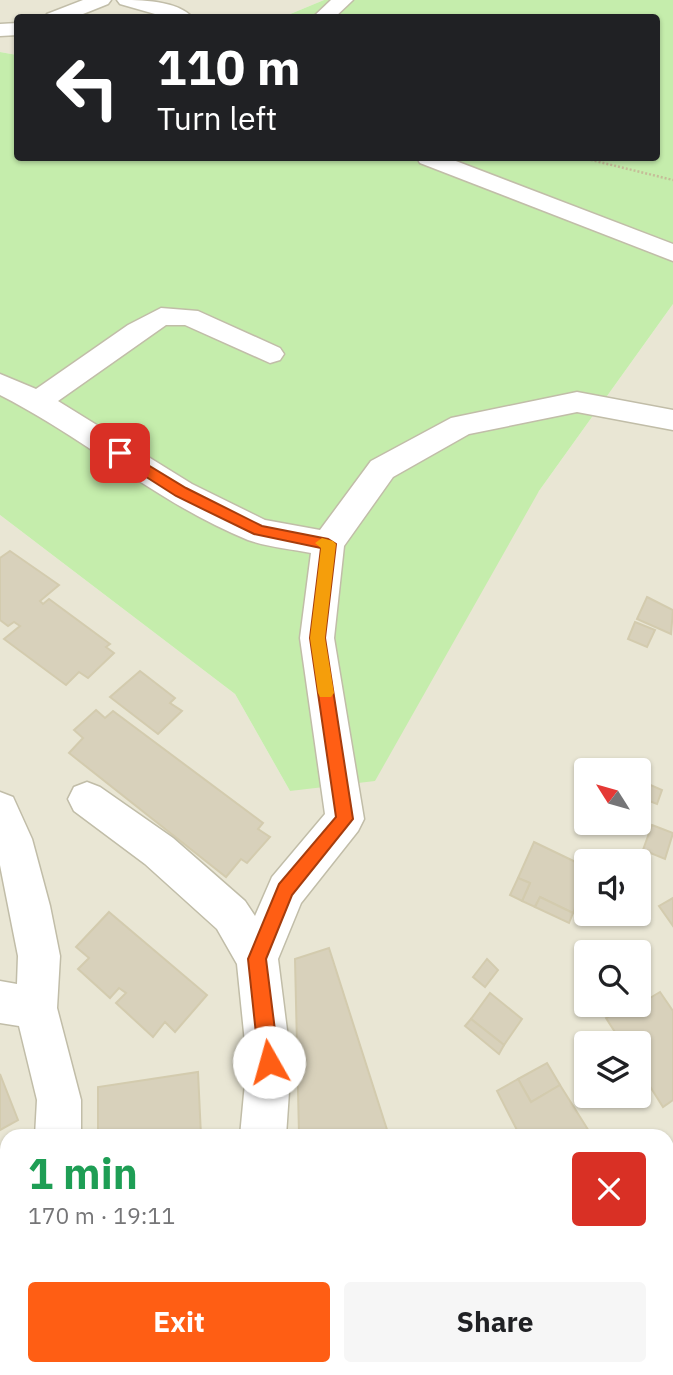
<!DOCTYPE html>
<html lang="en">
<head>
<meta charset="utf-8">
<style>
	body { margin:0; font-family:"IBM Plex Sans",sans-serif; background:#f6f6f6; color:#202124; height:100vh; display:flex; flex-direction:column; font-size:26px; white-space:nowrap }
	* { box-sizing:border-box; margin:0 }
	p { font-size:23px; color:#757577 }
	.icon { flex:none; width:38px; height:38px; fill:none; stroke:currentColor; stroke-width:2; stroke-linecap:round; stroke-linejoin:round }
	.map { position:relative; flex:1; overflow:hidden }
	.panel { position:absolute; left:0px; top:1129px; width:674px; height:247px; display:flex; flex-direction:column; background:#fff; border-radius:21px 21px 0 0; box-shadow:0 2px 5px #0004 }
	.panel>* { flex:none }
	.guide { position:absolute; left:14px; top:14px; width:646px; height:147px; border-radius:7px; box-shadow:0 2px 5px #0004; background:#202124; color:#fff; overflow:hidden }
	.needle { width:46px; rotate:307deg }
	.tools { position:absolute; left:574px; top:758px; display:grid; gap:14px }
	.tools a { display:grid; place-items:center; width:77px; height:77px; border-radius:7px; background:#fff; box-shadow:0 2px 5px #0004; font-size:35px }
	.pin { position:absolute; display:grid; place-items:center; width:60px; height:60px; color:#fff; margin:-30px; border-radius:14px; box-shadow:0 4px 10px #0006 }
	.me { position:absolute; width:77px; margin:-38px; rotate:353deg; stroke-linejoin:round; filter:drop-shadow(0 0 5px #0008) }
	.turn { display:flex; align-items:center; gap:24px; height:147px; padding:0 28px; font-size:32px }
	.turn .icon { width:91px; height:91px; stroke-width:2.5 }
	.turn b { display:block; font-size:49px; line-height:60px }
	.round { display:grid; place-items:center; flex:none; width:74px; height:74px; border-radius:7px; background:#f6f6f6 }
	.headline { display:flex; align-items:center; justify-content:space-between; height:119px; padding:0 28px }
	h1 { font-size:42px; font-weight:700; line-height:52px; color:#1e9e55 }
	.button { display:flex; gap:14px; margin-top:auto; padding:14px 28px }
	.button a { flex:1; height:80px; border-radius:7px; background:#ff5e14; color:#fff; font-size:28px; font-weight:700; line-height:80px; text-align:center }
	.button a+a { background:#f6f6f6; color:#202124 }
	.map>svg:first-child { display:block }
	.residential { fill:#e9e6d4; fill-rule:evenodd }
	.green { fill:#c5edac }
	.building { fill:#d8d1bb; stroke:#d3cbae; stroke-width:2 }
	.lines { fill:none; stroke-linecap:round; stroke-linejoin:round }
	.service-casing { stroke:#c1bda8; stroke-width:3 }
	.minor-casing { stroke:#c1bda8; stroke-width:3 }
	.path { stroke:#c5bc98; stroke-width:2.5; stroke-dasharray:2 2; stroke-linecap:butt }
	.service { fill:#fff; fill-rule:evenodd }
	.minor { fill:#fff; fill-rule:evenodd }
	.route { fill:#ff5e14; stroke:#a63d0d; stroke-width:2 }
	.slow { fill:#f59e0b }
</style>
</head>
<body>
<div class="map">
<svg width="673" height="1375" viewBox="0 0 673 1375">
	<rect width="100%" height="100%" fill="#f5f3e7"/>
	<!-- residential -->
	<g class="residential">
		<polygon points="0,0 324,0 283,17 18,18 17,55 0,52"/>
		<path d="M673 304V1375H0V515L235 694 290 791 539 491ZM586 770H639V822H586ZM586 861H639V914H586ZM586 952H639V1004H586ZM586 1043H639V1096H586ZM7 1136H667V1368H7Z"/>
	</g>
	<!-- green -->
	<polygon class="green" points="324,0 673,0 673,304 539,491 375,781 290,791 235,694 0,515 0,52 17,55 18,158 656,158 656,18 283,17"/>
	<!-- building -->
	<g class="building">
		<polygon points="10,551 59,585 40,601 43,604 49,599 110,644 106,647 114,653 88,678 79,672 66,685 4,639 20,626 14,622 8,626 0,620 0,558"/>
		<polygon points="647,597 673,610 671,634 637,619"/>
		<polygon points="635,622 655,630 647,647 628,639"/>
		<polygon points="140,671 175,698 170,703 182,711 158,734 110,697"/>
		<polygon points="96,710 105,718 113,711 263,823 258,829 270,837 247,863 241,859 226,877 69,753 83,738 74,730"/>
		<polygon points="639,780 662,790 657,804 639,797"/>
		<polygon points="652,825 673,833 665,859 643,850"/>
		<polygon points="534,842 586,867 586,880 573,913 540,897 535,907 522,901 530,883 518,878"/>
		<polygon points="518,878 530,883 522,901 510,895"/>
		<polygon points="540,897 573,913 569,923 535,907"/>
		<polygon points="673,898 673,926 659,906"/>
		<polygon points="109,912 207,995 175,1032 165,1022 153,1037 116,1003 126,993 119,988 110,998 78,969 89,958 76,947"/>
		<polygon points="329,948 389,1136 299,1134 295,959"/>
		<polygon points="487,959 498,970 485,987 473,977"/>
		<polygon points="660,992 673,1011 673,1100 663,1107 639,1069 639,1043 622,1043 606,1018 626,1007 628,1011"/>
		<polygon points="490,993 522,1019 504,1045 471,1019"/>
		<polygon points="471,1019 504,1045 499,1054 465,1026"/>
		<polygon points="547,1063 560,1085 531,1102 518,1079"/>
		<polygon points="198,1072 201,1136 98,1136 98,1087"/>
		<polygon points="0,1074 18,1120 0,1130"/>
		<polygon points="518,1079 531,1102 560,1085 592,1136 520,1136 497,1091"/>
	</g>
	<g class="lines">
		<!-- service casing -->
		<g class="service-casing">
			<polygon id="service" points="7,1193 7,1218 0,1221 0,1196"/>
		</g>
		<!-- minor casing -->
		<g class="minor-casing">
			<g id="minor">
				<polygon points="83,0 111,0 108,4 73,18 45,18 47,14"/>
				<path d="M117 0C141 0 177 0 193 18H169L120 4Z"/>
				<polygon points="331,0 353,0 334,18 312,18"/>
				<polygon points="18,23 18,35 0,36 0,24"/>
				<polygon points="417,158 448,158 673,244 673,261 420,163"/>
				<path d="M161 308 198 311 280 348 284 354 280 360 270 363 185 325H166L58 401 192 484 265 520 320 530 371 461 451 418 577 392 673 410V430L577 412 469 434 393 477 344 546 334 638 364 819 358 831 301 903 278 959 291 1062 286 1136H240L247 1062 237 964 217 929 145 864 74 811 68 799 74 787 87 782 100 787 173 838 245 901 255 916 272 877 325 814 300 638 311 553C291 549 268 547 248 540 159 504 85 438 0 395V374L36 389 128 325Z"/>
				<polygon points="0,792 13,797 32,839 50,906 60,956 57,1008 81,1100 81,1136 35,1136 37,1100 19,1026 0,1023 0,981 17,984 18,956 0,865"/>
				<polygon points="673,1174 673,1224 667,1226 667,1176"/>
				<polygon points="7,1285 7,1366 0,1369 0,1288"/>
				<polygon points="62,1368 112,1368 114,1375 64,1375"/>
				<polygon points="357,1368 412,1368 414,1375 360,1375"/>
				<polygon points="553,1368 604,1368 601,1375 551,1375"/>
			</g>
		</g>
		<!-- path -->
		<polyline class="path" points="583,158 673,180"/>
		<!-- service -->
		<use href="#service" class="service"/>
		<!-- minor -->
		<use href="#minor" class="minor"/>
	</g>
	<!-- route -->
	<polygon class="route" points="120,448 186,488 262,526 328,539 336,544 325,638 353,819 292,895 266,959 279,1062 276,1069 269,1072 262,1069 259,1062 248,959 279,884 336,817 310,638 321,548 254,534 176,496 115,457 115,450"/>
	<!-- slow -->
	<polygon class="slow" points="322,538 333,541 336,544 325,638 334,693 331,697 320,697 318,693 310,638 321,548 315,543"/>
</svg>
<div class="tools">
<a><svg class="needle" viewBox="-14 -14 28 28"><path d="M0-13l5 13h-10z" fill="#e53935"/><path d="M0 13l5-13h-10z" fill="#757577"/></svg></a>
<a><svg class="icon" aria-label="sound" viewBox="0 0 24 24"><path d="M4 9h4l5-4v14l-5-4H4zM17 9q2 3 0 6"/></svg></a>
<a><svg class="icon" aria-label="search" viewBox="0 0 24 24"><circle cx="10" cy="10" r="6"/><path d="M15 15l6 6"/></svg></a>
<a><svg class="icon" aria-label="layers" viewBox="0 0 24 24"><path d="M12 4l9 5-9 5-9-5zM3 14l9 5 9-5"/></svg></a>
</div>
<div class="pin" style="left:120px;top:453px;background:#d93025"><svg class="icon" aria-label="arrive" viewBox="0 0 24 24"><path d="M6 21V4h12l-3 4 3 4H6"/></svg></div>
<svg class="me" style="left:269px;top:1062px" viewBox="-20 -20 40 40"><circle r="19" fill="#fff"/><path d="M0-13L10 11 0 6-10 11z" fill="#ff5e14"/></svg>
<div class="guide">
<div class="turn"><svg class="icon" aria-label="left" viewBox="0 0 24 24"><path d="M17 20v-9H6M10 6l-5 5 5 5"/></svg><div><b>110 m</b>Turn left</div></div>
</div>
<section class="panel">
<div class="headline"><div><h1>1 min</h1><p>170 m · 19:11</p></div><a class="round" style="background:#d93025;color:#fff"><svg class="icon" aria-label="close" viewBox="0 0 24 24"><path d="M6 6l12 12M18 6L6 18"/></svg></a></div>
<div class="button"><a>Exit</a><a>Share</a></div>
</section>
</div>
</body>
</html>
